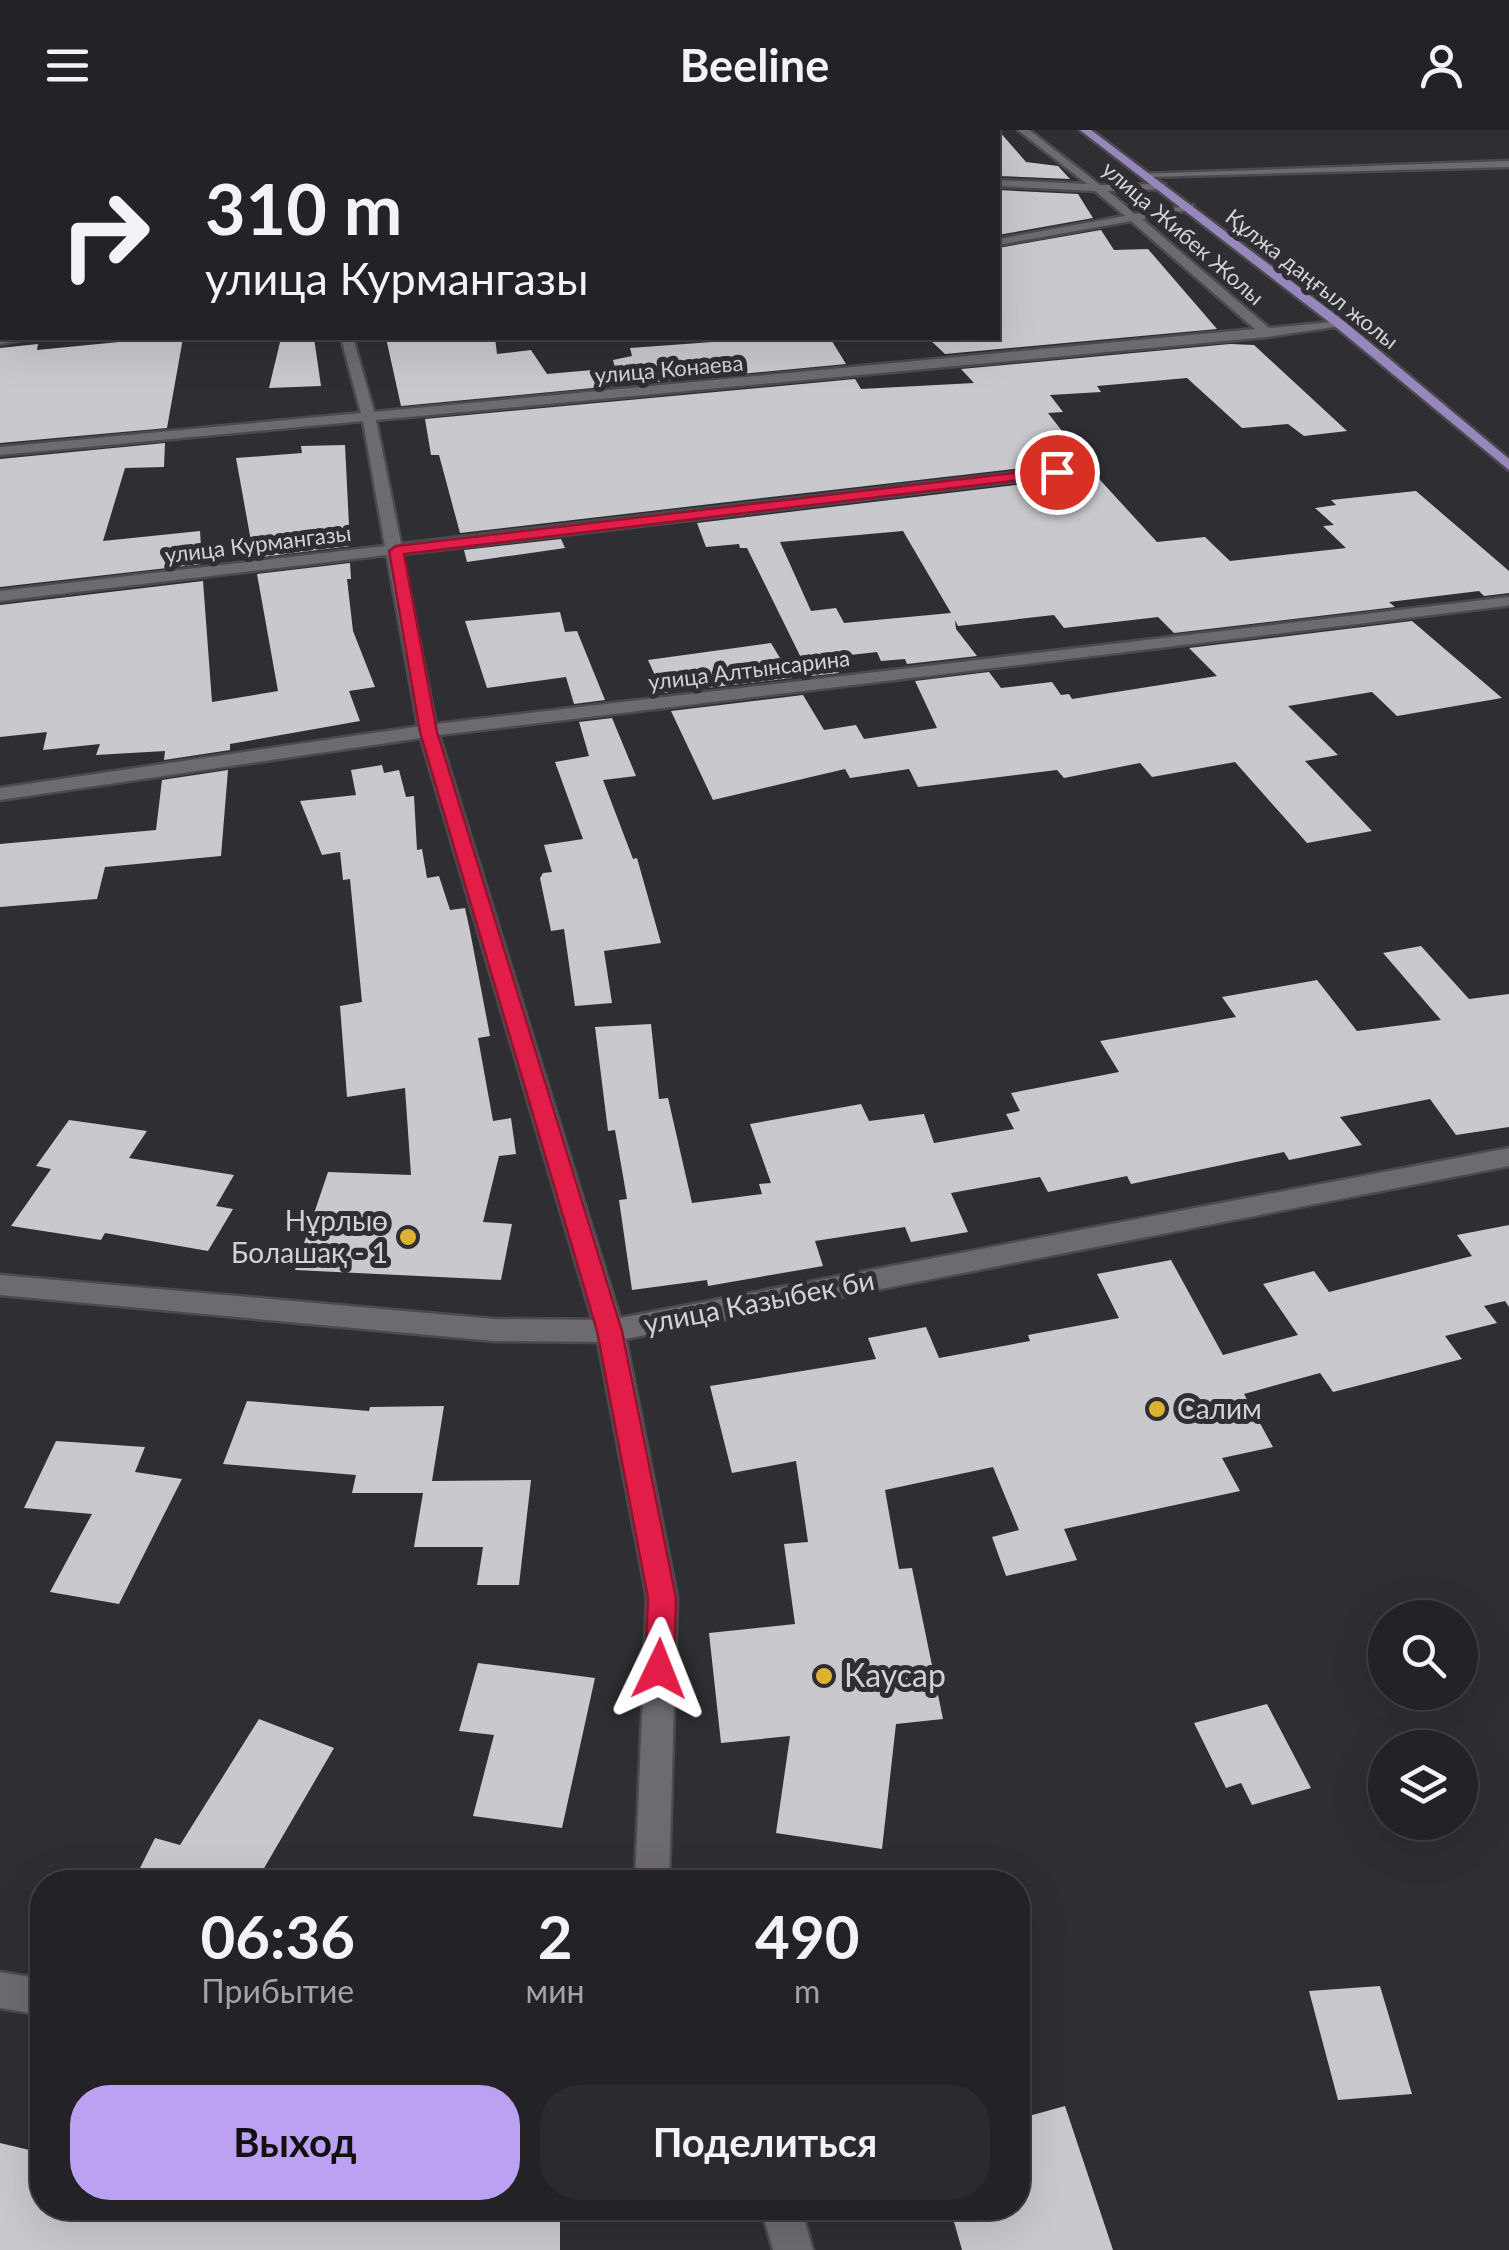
<!DOCTYPE html>
<html lang="ru">
<head>
<meta charset="utf-8">
<style>
	body { margin:0; font-family:Lato,sans-serif; background:#2b2a2e; color:#f1f3f6; height:100vh; display:flex; flex-direction:column; font-size:38px; white-space:nowrap }
	* { box-sizing:border-box; margin:0 }
	p { font-size:32px; color:#a3a4a7 }
	.icon { flex:none; width:55px; height:55px; fill:none; stroke:currentColor; stroke-width:2; stroke-linecap:round; stroke-linejoin:round }
	.map { position:relative; flex:1; overflow:hidden }
	.details { position:absolute; left:30px; top:1740px; width:1000px; height:350px; display:flex; flex-direction:column; background:#232226; border-radius:40px; box-shadow:0 10px 40px #0002,0 0 0 2px #403f43 }
	.details>* { flex:none }
	.guide { position:absolute; left:0px; top:0px; width:1000px; height:210px; box-shadow:0 10px 40px #0002,0 0 0 2px #403f43; background:#232226; color:#f1f3f6; overflow:hidden }
	.buttons { position:absolute; left:1368px; top:1470px; display:grid; gap:20px }
	.buttons a { display:grid; place-items:center; width:110px; height:110px; border-radius:50%; background:#232226; box-shadow:0 10px 40px #0002,0 0 0 2px #403f43; font-size:50px }
	.pin { position:absolute; display:grid; place-items:center; width:85px; height:85px; color:#fff; margin:-42px; border:5px solid #fff; border-radius:50%; box-shadow:0 2px 10px #0007 }
	.me { position:absolute; width:110px; margin:-55px; rotate:2deg; stroke-linejoin:round; filter:drop-shadow(0 0 8px #0008) }
	.turn { display:flex; align-items:center; gap:35px; height:210px; padding:0 40px; font-size:45px }
	.turn .icon { width:130px; height:130px; stroke-width:2.5 }
	.turn b { display:block; font-size:70px; line-height:85px }
	.eta { display:flex; justify-content:space-evenly; align-items:center; height:170px; text-align:center }
	.eta b { font-size:60px; font-weight:700; line-height:70px }
	.action { display:flex; gap:20px; margin-top:auto; padding:20px 40px }
	.action a { flex:1; height:115px; border-radius:40px; background:#bca0f2; color:#111; font-size:40px; font-weight:700; line-height:115px; text-align:center }
	.action a+a { background:#2b2a2e; color:#f1f3f6 }
	header { display:flex; justify-content:space-between; align-items:center; height:130px; padding:0 40px; background:#232226; font-size:45px; font-weight:700 }
	.map>svg:first-child { display:block }
	.building { fill:#c9c8cd; fill-rule:evenodd }
	.lines { fill:none; stroke-linecap:round; stroke-linejoin:round }
	.minor-casing { stroke:#4b4a4e; stroke-width:5 }
	.tertiary-casing { stroke:#4b4a4e; stroke-width:5 }
	.primary-casing { stroke:#4b4a4e; stroke-width:5 }
	.minor { fill:#6d6b70; fill-rule:evenodd }
	.tertiary { fill:#6d6b70; fill-rule:evenodd }
	.primary { fill:#9887bc; fill-rule:evenodd }
	.route { fill:#e11d48; stroke:#92132f; stroke-width:2.5 }
	.poi-dot { fill:#deb133; stroke:#2f2e32; stroke-width:4 }
	.labels { text-anchor:middle; stroke-width:10; stroke-linejoin:round; paint-order:stroke }
	.far-street-label { font-size:22px; fill:#d2d1d4; stroke:#2f2e32 }
	.poi-label { font-size:28px; fill:#d2d1d4; stroke:#2f2e32; text-anchor:end }
	.street-label { font-size:28px; fill:#d2d1d4; stroke:#2f2e32 }
	.near-poi-label { font-size:32px; fill:#d2d1d4; stroke:#2f2e32; text-anchor:start }
</style>
</head>
<body>
<header><svg class="icon" aria-label="menu" viewBox="0 0 24 24"><path d="M4 6h16M4 12h16M4 18h16"/></svg>Beeline<svg class="icon" aria-label="person" viewBox="0 0 24 24"><circle cx="12" cy="8" r="4"/><path d="M4 21q1-7 8-7t8 7"/></svg></header>
<div class="map">
<svg width="1509" height="2120" viewBox="0 0 1509 2120">
	<rect width="100%" height="100%" fill="#2f2e32"/>
	<!-- building -->
	<g class="building">
		<polygon points="998,0 1026,32 1058,36 1070,49 998,46"/>
		<polygon points="998,60 1078,64 1093,88 998,105"/>
		<polygon points="1101,100 1114,120 1148,119 1217,199 945,224 928,208 998,208 998,118"/>
		<polygon points="160,208 183,208 167,298 0,313 0,218 38,214 37,220"/>
		<polygon points="281,208 314,208 321,256 269,258"/>
		<polygon points="386,208 495,208 497,224 531,220 547,244 615,238 613,230 632,226 630,218 768,208 830,208 846,234 401,276"/>
		<path d="M1230 214 1254 215 1347 301 1304 306 1288 294 1242 298 1187 248 1097 256 1101 262 1050 265 1063 282 1048 283 1101 351 1157 412 1205 407 1230 431 1346 418 1323 396 1334 395 1315 378 1336 375 1331 370 1416 361 1509 441V463L1484 466 1479 461 1389 472 1395 477 1174 503 1158 487 1064 498 1054 485 958 496 955 490 956 499 977 526 907 534 905 529 881 531 877 522 832 527 839 543 810 546 747 418H740L739 414 706 417 697 393 1057 350 1068 341 1057 334 460 403 439 325H431L425 289 855 249 861 259 974 253 961 239ZM903 401 951 483 844 493 836 478 811 481 780 412Z"/>
		<polygon points="165,313 164,337 125,338 103,411 200,401 202,434 0,457 0,329"/>
		<polygon points="345,315 350,416 254,428 236,328 302,323 301,316"/>
		<polygon points="561,409 565,418 467,432 464,420"/>
		<polygon points="350,433 351,449 347,449 353,501 375,557 349,561 360,591 230,614 230,620 164,630 165,621 96,625 100,614 43,620 47,602 0,607 0,475 203,451 212,572 278,561 257,444"/>
		<polygon points="560,482 565,502 577,501 605,570 574,574 566,547 487,558 465,491"/>
		<polygon points="1412,491 1502,568 1397,586 1372,562 1288,576 1338,625 1305,631 1372,701 1307,713 1235,632 1152,647 1140,633 1064,648 1057,640 918,657 909,639 850,648 845,639 713,670 671,581 803,565 824,600 856,595 864,609 937,598 915,551 989,542 1001,558 1052,552 1061,565 1069,564 1072,569 1217,546 1189,518"/>
		<polygon points="771,513 792,548 663,563 648,530"/>
		<polygon points="612,588 636,646 603,650 633,729 637,728 661,813 604,821 612,873 575,876 564,799 551,801 540,748 543,743 552,742 544,715 583,709 555,632 589,626 579,592"/>
		<polygon points="382,635 384,643 399,640 406,667 414,666 417,720 422,719 427,748 439,746 450,780 465,778 470,801 490,906 478,908 493,991 511,988 516,1024 499,1026 483,1092 512,1094 501,1150 295,1140 328,1042 411,1045 405,958 347,967 340,876 362,872 350,749 343,750 340,722 322,725 300,671 356,665 351,640"/>
		<polygon points="228,640 221,726 105,737 97,769 0,777 0,714 156,700 162,650"/>
		<polygon points="1421,816 1469,869 1509,864 1509,997 1456,1005 1430,969 1340,987 1362,1015 1289,1030 1284,1022 1131,1054 1127,1046 1048,1062 1040,1047 951,1063 968,1102 911,1112 905,1097 815,1111 823,1136 708,1156 707,1150 632,1160 619,1070 627,1069 615,1000 608,1001 595,897 651,894 659,969 668,968 692,1073 762,1064 759,1054 771,1053 750,994 861,974 869,991 924,984 934,1013 1014,999 1006,984 1020,981 1011,963 1119,942 1100,911 1236,887 1222,867 1317,850 1357,901 1441,890 1383,823"/>
		<polygon points="69,990 147,1001 129,1028 234,1045 216,1076 233,1079 208,1121 105,1103 101,1110 11,1096 51,1039 36,1036"/>
		<polygon points="1509,1095 1509,1177 1505,1171 1484,1176 1497,1193 1445,1206 1462,1229 1333,1262 1320,1243 1244,1264 1273,1317 1222,1328 1240,1361 1064,1399 1077,1430 1006,1446 992,1407 1019,1400 993,1337 885,1360 899,1439 912,1438 943,1589 896,1594 882,1719 776,1703 790,1606 721,1613 709,1503 795,1494 784,1414 808,1412 796,1331 732,1343 710,1256 876,1229 868,1208 926,1197 939,1228 1030,1211 1028,1205 1119,1188 1097,1144 1171,1130 1223,1225 1298,1205 1263,1154 1314,1141 1329,1162 1472,1126 1457,1105"/>
		<polygon points="247,1271 369,1281 370,1277 444,1276 432,1351 531,1350 519,1455 477,1455 483,1417 414,1417 423,1363 352,1363 356,1345 223,1334"/>
		<polygon points="56,1311 145,1317 135,1342 182,1349 119,1474 50,1462 92,1384 24,1378"/>
		<polygon points="478,1533 595,1548 562,1698 473,1686 494,1605 459,1601"/>
		<polygon points="1267,1574 1311,1658 1252,1675 1241,1653 1226,1658 1194,1593"/>
		<polygon points="259,1589 334,1618 256,1752 133,1752 155,1708 180,1715"/>
		<polygon points="1380,1856 1412,1964 1338,1970 1309,1861"/>
		<polygon points="1065,1976 1113,2120 962,2120 950,2078 1018,2078 1018,1989"/>
		<polygon points="0,2013 42,2023 42,2078 560,2078 560,2120 0,2120"/>
	</g>
	<g class="lines">
		<!-- minor casing -->
		<g class="minor-casing">
			<g id="minor">
				<polygon points="290,0 300,0 301,2 291,2"/>
				<polygon points="1018,0 1029,0 1100,55 1165,54 1161,59 1108,61 1135,84 1193,75 1193,79 1142,89 1269,198 1341,191 1347,195 1267,207 376,290 401,414 1057,338 1064,342 1057,346 402,424 437,601 428,607 419,601 387,425 0,471 0,461 385,416 363,291 0,325 0,317 361,283 341,208 353,208 374,282 1255,199 1131,91 998,115 998,109 1125,86 1095,61 998,56 998,50 1087,54"/>
				<polygon points="1509,31 1509,37 1147,47 1142,44"/>
				<rect x="0" y="117" width="2" height="6"/>
				<polygon points="0,206 2,208 31,208 0,214"/>
				<polygon points="1509,1018 1509,1036 610,1212 494,1211 0,1165 0,1145 494,1189 610,1190"/>
				<polygon points="0,1842 42,1849 42,1885 0,1878"/>
			</g>
		</g>
		<!-- tertiary casing -->
		<g class="tertiary-casing">
			<g id="tertiary">
				<polygon points="1509,467 1509,475 1505,476 439,605 624,1201 677,1467 669,1752 635,1752 647,1467 596,1201 421,608 0,670 0,658 428,595"/>
				<polygon points="761,2078 801,2078 813,2120 773,2120"/>
			</g>
		</g>
		<!-- primary casing -->
		<g class="primary-casing">
			<polygon id="primary" points="1080,0 1091,0 1345,192 1509,329 1509,340 1337,198"/>
		</g>
		<!-- minor -->
		<use href="#minor" class="minor"/>
		<!-- tertiary -->
		<use href="#tertiary" class="tertiary"/>
		<!-- primary -->
		<use href="#primary" class="primary"/>
	</g>
	<!-- route -->
	<polygon class="route" points="1057,338 1063,342 1061,345 404,424 437,602 622,1201 676,1468 674,1539 670,1548 659,1552 649,1548 645,1539 648,1468 597,1201 420,602 389,421 396,416"/>
	<!-- markers -->
	<g class="poi-dot">
		<circle cx="408" cy="1107" r="10"/>
		<circle cx="1157" cy="1279" r="10"/>
		<circle cx="824" cy="1546" r="10"/>
	</g>
	<g class="labels">
		<!-- far-street labels -->
		<g class="far-street-label">
			<text transform="translate(1183 103) rotate(41)" y="8">улица Жибек Жолы</text>
			<text transform="translate(1312 149) rotate(38)" y="8">Құлжа даңғыл жолы</text>
			<text transform="translate(669 239) rotate(-5)" y="8">улица Конаева</text>
			<text transform="translate(258 414) rotate(-7)" y="8">улица Курмангазы</text>
			<text transform="translate(749 540) rotate(-7)" y="8">улица Алтынсарина</text>
		</g>
		<!-- poi labels -->
		<g class="poi-label">
			<text x="388" y="1101">Нұрлыө<tspan x="388" dy="32">Болашақ - 1</tspan></text>
			<text x="1177" y="1289" text-anchor="start">Салим</text>
		</g>
		<!-- street labels -->
		<g class="street-label">
			<text transform="translate(759 1172) rotate(-11)" y="10">улица Казыбек би</text>
		</g>
		<!-- near-poi labels -->
		<g class="near-poi-label">
			<text x="844" y="1557">Каусар</text>
		</g>
	</g>
</svg>
<div class="buttons">
<a><svg class="icon" aria-label="search" viewBox="0 0 24 24"><circle cx="10" cy="10" r="6"/><path d="M15 15l6 6"/></svg></a>
<a><svg class="icon" aria-label="layers" viewBox="0 0 24 24"><path d="M12 4l9 5-9 5-9-5zM3 14l9 5 9-5"/></svg></a>
</div>
<div class="pin" style="left:1057px;top:342px;background:#d93025"><svg class="icon" aria-label="arrive" viewBox="0 0 24 24"><path d="M6 21V4h12l-3 4 3 4H6"/></svg></div>
<svg class="me" style="left:659px;top:1539px" viewBox="-20 -20 40 40"><path d="M0-17L14 15 0 8-14 15z" fill="#e11d48" stroke="#fff" stroke-width="4"/></svg>
<div class="guide">
<div class="turn"><svg class="icon" aria-label="right" viewBox="0 0 24 24"><path d="M7 20v-9h11M14 6l5 5-5 5"/></svg><div><b>310 m</b>улица Курмангазы</div></div>
</div>
<section class="details">
<div class="eta">
<div><b>06:36</b><p>Прибытие</p></div>
<div><b>2</b><p>мин</p></div>
<div><b>490</b><p>m</p></div>
</div>
<div class="action"><a>Выход</a><a>Поделиться</a></div>
</section>
</div>
</body>
</html>
